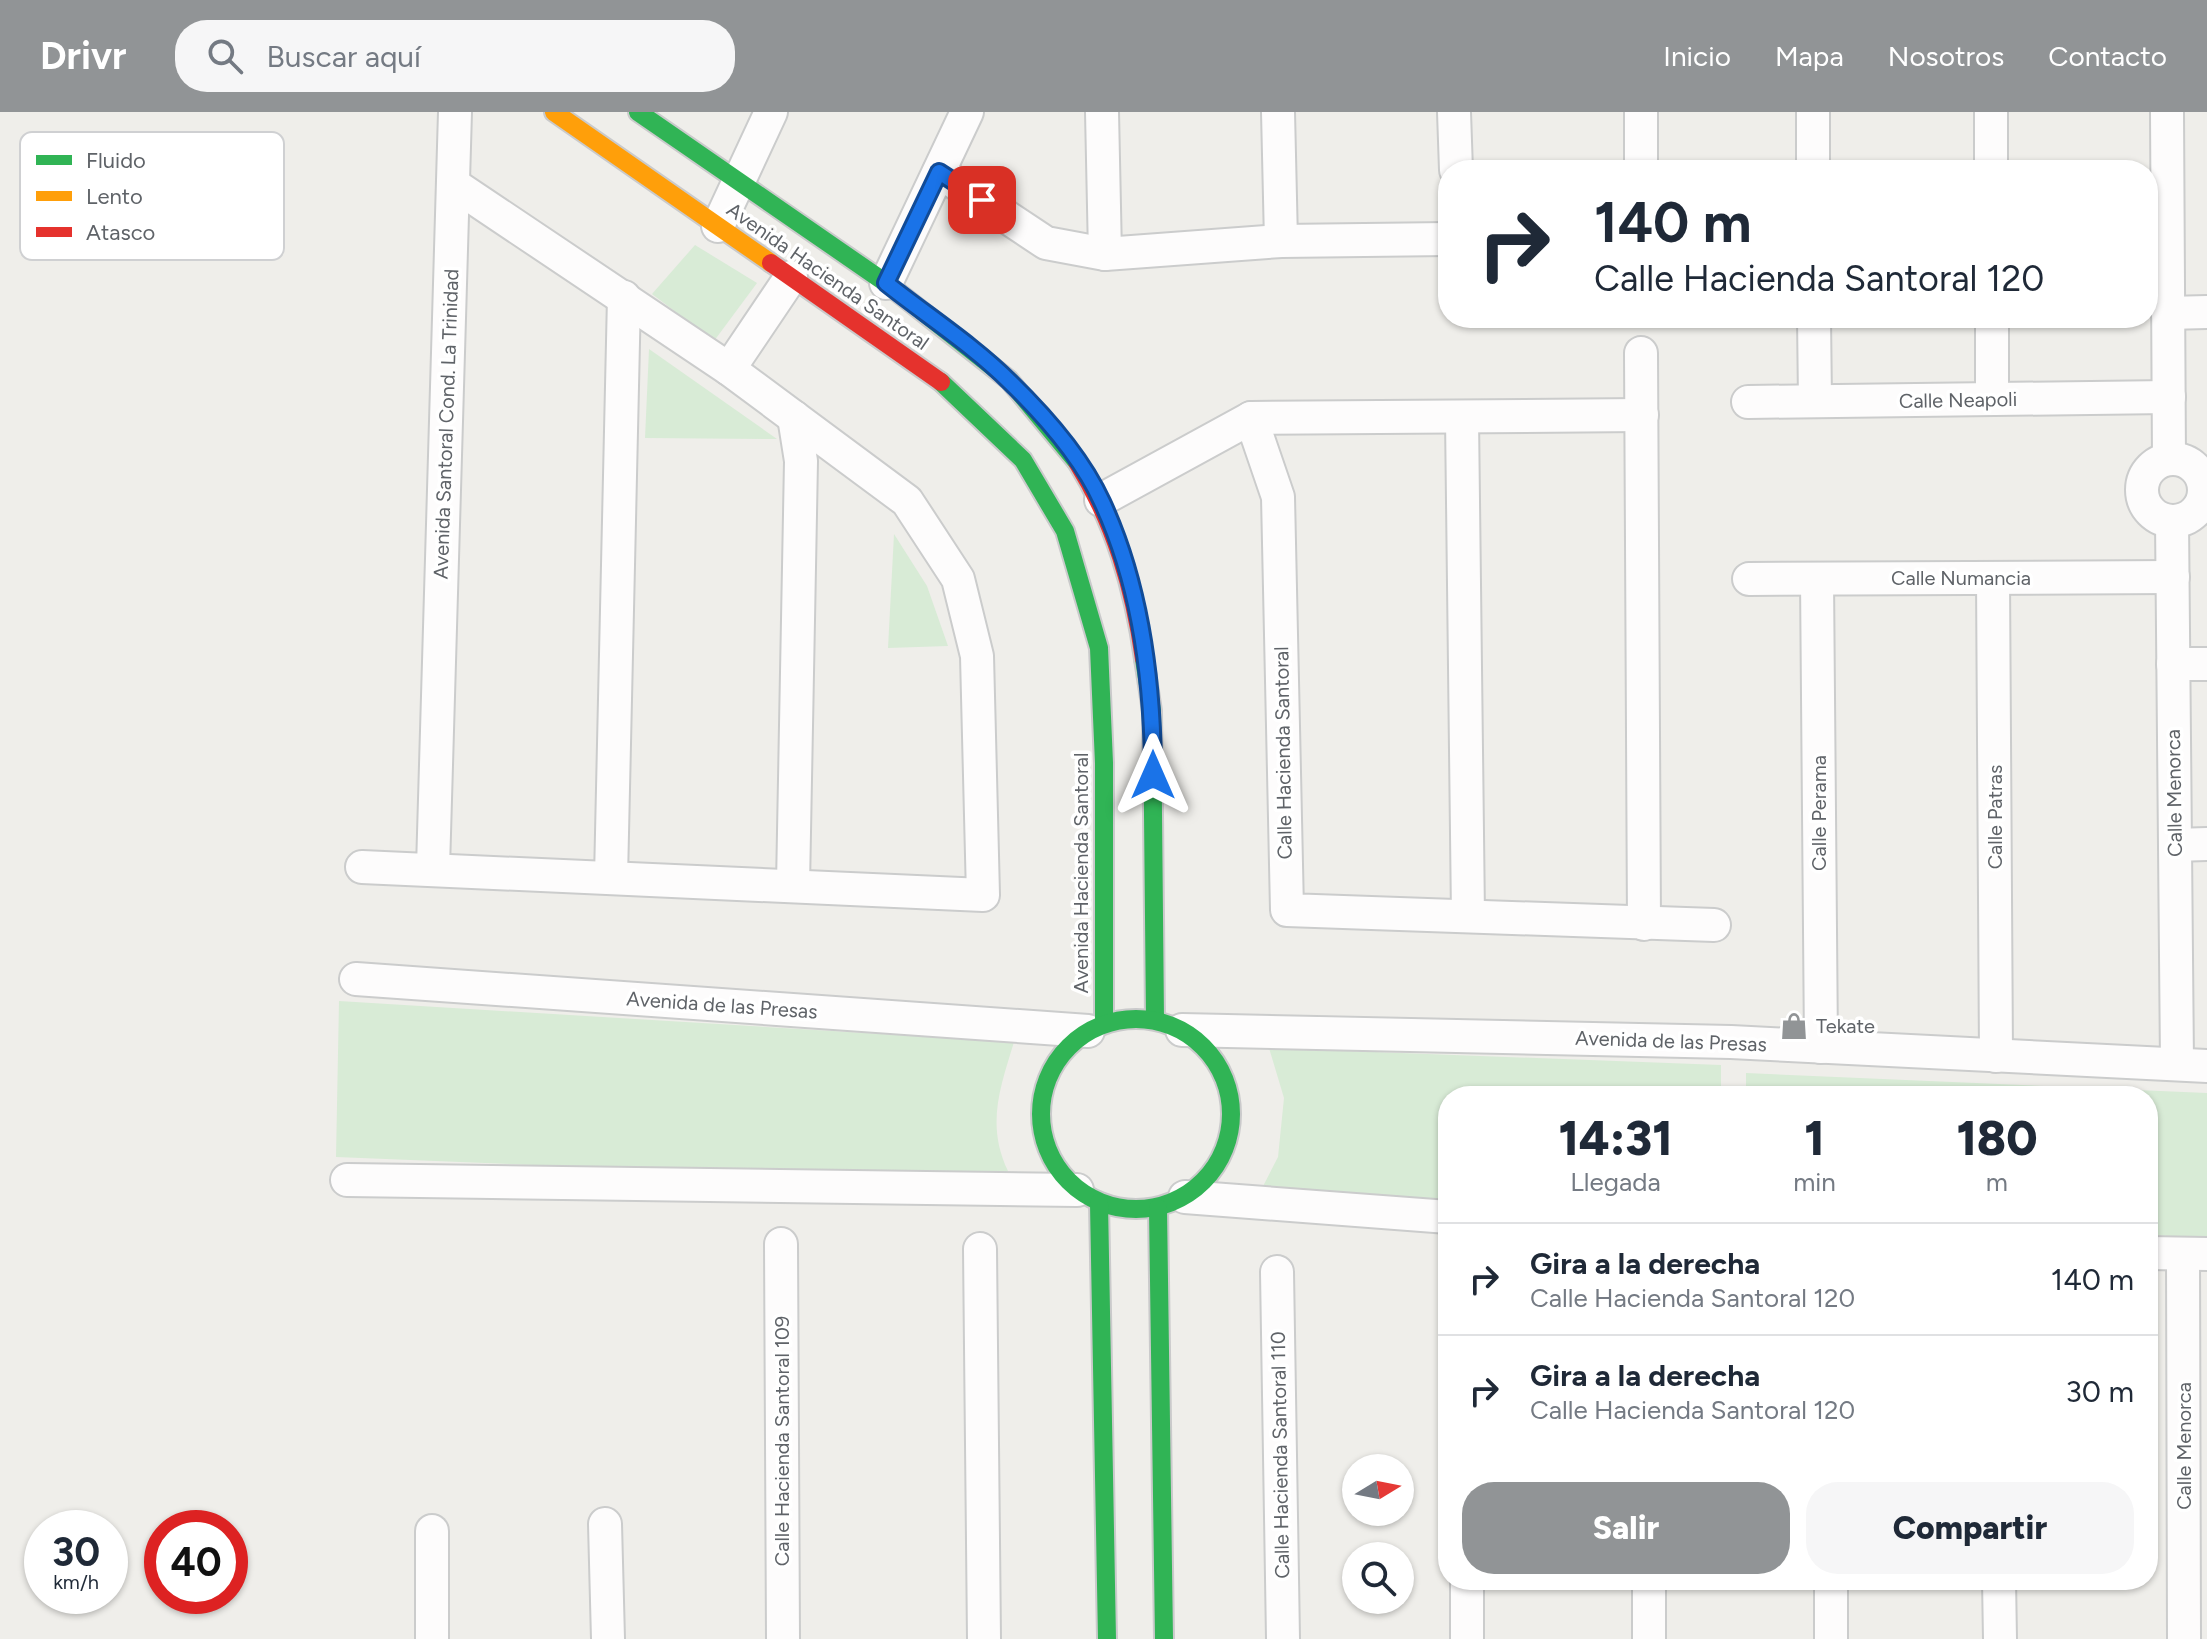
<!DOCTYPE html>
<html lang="es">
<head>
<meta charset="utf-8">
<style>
	body { margin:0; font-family:Figtree,sans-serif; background:#f6f6f7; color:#1f2937; height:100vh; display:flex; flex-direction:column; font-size:30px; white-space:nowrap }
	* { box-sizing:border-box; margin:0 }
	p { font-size:26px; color:#747a83 }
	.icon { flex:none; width:44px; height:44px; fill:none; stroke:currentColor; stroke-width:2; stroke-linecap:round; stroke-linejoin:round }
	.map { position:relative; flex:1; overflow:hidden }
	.drawer { position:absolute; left:1438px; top:974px; width:720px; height:504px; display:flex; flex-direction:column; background:#fff; border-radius:32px; box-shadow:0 2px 6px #0004 }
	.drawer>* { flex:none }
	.guide { position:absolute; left:1438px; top:48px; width:720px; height:168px; border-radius:32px; box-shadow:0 2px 6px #0004; background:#fff; color:#1f2937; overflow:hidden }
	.needle { width:52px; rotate:80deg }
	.buttons { position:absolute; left:1342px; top:1342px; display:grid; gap:16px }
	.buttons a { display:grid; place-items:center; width:72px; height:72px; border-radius:50%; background:#fff; box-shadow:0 2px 6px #0004; font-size:40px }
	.speed { position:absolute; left:24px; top:1398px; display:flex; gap:16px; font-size:40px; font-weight:700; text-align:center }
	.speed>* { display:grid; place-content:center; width:104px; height:104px; border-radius:50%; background:#fff; box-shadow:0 2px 6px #0004; line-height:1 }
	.speed small { font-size:20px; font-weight:400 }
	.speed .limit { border:12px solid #d22; background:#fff; color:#111 }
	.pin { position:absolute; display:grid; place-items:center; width:68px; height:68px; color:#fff; margin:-34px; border-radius:16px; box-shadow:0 4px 12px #0006 }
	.me { position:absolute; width:88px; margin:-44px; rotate:0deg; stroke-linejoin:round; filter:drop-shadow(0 0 6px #0008) }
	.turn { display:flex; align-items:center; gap:28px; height:168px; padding:0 24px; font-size:36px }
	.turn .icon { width:104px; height:104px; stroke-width:2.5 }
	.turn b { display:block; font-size:56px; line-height:68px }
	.eta { display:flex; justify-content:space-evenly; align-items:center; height:136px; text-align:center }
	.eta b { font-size:48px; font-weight:800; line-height:56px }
	.button { display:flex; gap:16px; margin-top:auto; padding:16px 24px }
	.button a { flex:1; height:92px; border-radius:32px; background:#919496; color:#fff; font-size:32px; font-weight:800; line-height:92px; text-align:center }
	.button a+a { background:#f6f6f7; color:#1f2937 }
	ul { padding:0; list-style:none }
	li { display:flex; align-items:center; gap:24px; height:112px; padding:0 24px; border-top:2px solid #e0e1e3 }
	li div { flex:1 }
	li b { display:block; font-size:30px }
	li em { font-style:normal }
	header { display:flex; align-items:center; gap:48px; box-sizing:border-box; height:112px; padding:0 40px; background:#919496; color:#fff }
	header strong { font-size:38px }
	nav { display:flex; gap:44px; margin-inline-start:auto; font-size:28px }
	.search { width:560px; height:72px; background:#f6f6f7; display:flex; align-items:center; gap:20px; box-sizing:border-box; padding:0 28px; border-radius:32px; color:#747a83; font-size:30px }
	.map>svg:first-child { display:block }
	.green { fill:#d8ebd6 }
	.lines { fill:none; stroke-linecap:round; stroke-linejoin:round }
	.street-casing { stroke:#cbcccc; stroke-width:36 }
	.fast-casing { stroke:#cacacb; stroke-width:22 }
	.slow-casing { stroke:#cacacb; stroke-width:22 }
	.jam-casing { stroke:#cacacb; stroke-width:22 }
	.street { stroke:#fdfcfc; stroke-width:32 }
	.fast { stroke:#30b455; stroke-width:18 }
	.slow { stroke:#ff9f0a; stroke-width:18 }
	.jam { stroke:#e5322d; stroke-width:18 }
	.route-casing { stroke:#114b97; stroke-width:20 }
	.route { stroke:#1a73e8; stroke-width:14 }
	.labels { text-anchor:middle; stroke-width:7; stroke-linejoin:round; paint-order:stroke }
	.street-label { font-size:20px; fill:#5f6368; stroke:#fff }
	.poi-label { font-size:20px; fill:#5f6368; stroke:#fff; text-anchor:start }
	.key { fill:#fff; stroke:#cfd0d2; stroke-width:2 }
	.key-label { font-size:22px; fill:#5f6368 }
</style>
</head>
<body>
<header>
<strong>Drivr</strong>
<div class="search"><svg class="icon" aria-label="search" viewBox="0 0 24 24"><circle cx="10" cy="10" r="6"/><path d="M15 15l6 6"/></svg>Buscar aquí</div>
<nav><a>Inicio</a><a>Mapa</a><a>Nosotros</a><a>Contacto</a></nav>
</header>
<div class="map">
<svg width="2207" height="1527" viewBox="0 0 2207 1527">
	<rect width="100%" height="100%" fill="#efeeea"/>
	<!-- green -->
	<g class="green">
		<polygon points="695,133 757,171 714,229 652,182"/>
		<polygon points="649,237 777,327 645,326"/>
		<polygon points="894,422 927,474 948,534 888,536"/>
		<path d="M339 889 1014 930C1000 976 986 1013 1008 1059L1001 1072 336 1045Z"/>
		<polygon points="1269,936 1721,953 1721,984 1448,984 1448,1092 1258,1084 1278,1045 1284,986"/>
		<polygon points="1746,961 2207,981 2207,1126 2148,1123 2148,984 1746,984"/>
	</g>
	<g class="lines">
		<!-- street casing -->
		<g class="street-casing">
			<g id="street">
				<polyline points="1102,0 1105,142"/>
				<polyline points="1278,0 1281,129"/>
				<polyline points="1454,0 1456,58"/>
				<polyline points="1641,0 1641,58"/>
				<polyline points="1813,0 1813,58"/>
				<polyline points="1991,0 1991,58"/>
				<polyline points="2167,0 2169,347"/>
				<polyline points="939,60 1046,131 1105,142 1281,129 1448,127"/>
				<polyline points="718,114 771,0"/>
				<polyline points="886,171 967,0"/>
				<polyline points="2168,201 2207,200"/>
				<polyline points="1814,206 1815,289"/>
				<polyline points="1992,206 1992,287"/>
				<polyline points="1641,241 1644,812"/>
				<polyline points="729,257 791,165"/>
				<polyline points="1748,290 2169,285"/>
				<polyline points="1251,306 1278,385 1287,798 1714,813"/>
				<polyline points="1462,306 1468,804"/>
				<circle cx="2173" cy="378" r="31"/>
				<polyline points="1101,388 1251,306 1642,303"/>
				<polyline points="2172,409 2177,952"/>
				<polyline points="1993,466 1996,944"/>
				<polyline points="1749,467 2173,465"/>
				<polyline points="1817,467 1821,935"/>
				<polyline points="2173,552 2207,552"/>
				<polyline points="2175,733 2207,732"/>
				<polyline points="362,755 983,783 977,544 958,467 907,389 729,257 453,72"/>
				<polyline points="433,756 455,0"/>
				<polyline points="611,766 624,185"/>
				<polyline points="793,773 801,349 794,305"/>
				<polyline points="356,867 1088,919"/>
				<polyline points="1182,918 1731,930 2207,954"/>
				<polyline points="347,1068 1077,1078"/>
				<polyline points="1185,1085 1448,1105"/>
				<polyline points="781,1132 783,1527"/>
				<polyline points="980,1137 984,1527"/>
				<polyline points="2148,1141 2207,1142"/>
				<polyline points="2183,1142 2184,1527"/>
				<polyline points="1277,1160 1283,1527"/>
				<polyline points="605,1412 608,1527"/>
				<polyline points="432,1419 432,1527"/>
				<polyline points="1467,1468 1467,1527"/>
				<polyline points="1649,1468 1649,1527"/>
				<polyline points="1831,1468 1831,1527"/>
				<polyline points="1999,1468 2000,1527"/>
			</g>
		</g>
		<!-- fast casing -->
		<g class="fast-casing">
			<g id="fast">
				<polyline points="638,0 886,171 1009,268 1077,350"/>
				<polyline points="941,270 1023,348 1065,419 1099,536 1104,651 1104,911"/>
				<polyline points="1144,547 1152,599 1155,907"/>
				<circle cx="1136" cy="1002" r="95"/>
				<polyline points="1099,1091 1107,1527"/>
				<polyline points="1158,1096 1164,1527"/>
			</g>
		</g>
		<!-- slow casing -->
		<g class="slow-casing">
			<polyline id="slow" points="554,0 771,151"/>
		</g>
		<!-- jam casing -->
		<g class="jam-casing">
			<g id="jam">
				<polyline points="771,151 941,270"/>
				<path d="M1077 350C1115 411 1134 476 1144 547"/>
			</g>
		</g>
		<!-- street -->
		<use href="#street" class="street"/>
		<!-- fast -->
		<use href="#fast" class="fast"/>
		<!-- slow -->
		<use href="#slow" class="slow"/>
		<!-- jam -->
		<use href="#jam" class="jam"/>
	</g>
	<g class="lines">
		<!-- route casing -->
		<g class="route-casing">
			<path id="route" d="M982 88 939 60 886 171C926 203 973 233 1010 270 1044 303 1082 346 1102 390 1141 474 1153 571 1153 663"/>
		</g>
		<!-- route -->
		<use href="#route" class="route"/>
	</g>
	<!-- icons -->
	<defs>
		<g id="shop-bare" transform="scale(2.16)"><path d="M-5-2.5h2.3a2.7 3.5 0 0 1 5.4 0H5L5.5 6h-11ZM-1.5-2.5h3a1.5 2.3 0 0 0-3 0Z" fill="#919496" stroke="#fff" stroke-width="2.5" paint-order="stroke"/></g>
	</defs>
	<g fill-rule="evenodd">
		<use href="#shop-bare" x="1794" y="914"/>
	</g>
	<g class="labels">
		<!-- street labels -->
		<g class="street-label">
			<text transform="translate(828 164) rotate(35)" y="7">Avenida Hacienda Santoral</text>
			<text transform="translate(1958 288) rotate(-1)" y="7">Calle Neapoli</text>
			<text transform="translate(446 312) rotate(-88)" y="7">Avenida Santoral Cond. La Trinidad</text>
			<text x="1961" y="473">Calle Numancia</text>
			<text transform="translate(1283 641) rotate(-91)" y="7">Calle Hacienda Santoral</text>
			<text transform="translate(2174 681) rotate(-91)" y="7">Calle Menorca</text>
			<text transform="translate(1819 701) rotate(-90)" y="7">Calle Perama</text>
			<text transform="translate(1995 705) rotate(-90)" y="7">Calle Patras</text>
			<text transform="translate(1081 761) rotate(-90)" y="7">Avenida Hacienda Santoral</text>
			<text transform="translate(722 893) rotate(4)" y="7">Avenida de las Presas</text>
			<text transform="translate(1671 929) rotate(2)" y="7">Avenida de las Presas</text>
			<text transform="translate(782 1329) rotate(-90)" y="7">Calle Hacienda Santoral 109</text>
			<text transform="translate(2184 1334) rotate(-90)" y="7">Calle Menorca</text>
			<text transform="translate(1280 1343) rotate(-91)" y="7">Calle Hacienda Santoral 110</text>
		</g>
		<!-- poi labels -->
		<g class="poi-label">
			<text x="1816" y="921">Tekate</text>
		</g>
	</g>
	<!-- legend -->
	<rect x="20" y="20" width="264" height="128" rx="12" class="key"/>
	<rect x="36" y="43" width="36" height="10" fill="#30b455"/>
	<rect x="36" y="79" width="36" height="10" fill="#ff9f0a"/>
	<rect x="36" y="115" width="36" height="10" fill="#e5322d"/>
	<g class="key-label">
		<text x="86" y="56">Fluido</text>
		<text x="86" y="92">Lento</text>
		<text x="86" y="128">Atasco</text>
	</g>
</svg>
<div class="buttons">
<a><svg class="needle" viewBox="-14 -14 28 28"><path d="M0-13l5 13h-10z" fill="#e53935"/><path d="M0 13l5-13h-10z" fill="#747a83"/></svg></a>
<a><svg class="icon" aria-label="search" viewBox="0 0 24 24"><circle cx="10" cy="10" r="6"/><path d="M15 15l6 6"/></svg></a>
</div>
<div class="speed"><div>30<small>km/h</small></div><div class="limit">40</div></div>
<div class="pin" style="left:982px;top:88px;background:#d93025"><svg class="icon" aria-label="arrive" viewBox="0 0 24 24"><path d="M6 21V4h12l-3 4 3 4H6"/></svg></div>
<svg class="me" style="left:1153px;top:663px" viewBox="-20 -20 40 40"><path d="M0-17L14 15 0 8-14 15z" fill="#1a73e8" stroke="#fff" stroke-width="4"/></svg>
<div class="guide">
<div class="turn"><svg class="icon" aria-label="right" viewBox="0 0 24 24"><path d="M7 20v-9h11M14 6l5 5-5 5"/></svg><div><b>140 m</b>Calle Hacienda Santoral 120</div></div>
</div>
<section class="drawer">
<div class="eta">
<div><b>14:31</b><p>Llegada</p></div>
<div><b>1</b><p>min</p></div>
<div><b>180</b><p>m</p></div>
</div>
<ul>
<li><svg class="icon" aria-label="right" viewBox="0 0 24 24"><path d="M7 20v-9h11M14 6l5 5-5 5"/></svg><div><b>Gira a la derecha</b><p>Calle Hacienda Santoral 120</p></div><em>140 m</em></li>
<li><svg class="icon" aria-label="right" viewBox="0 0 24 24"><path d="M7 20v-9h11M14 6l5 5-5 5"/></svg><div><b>Gira a la derecha</b><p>Calle Hacienda Santoral 120</p></div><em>30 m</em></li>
</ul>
<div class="button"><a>Salir</a><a>Compartir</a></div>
</section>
</div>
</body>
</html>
